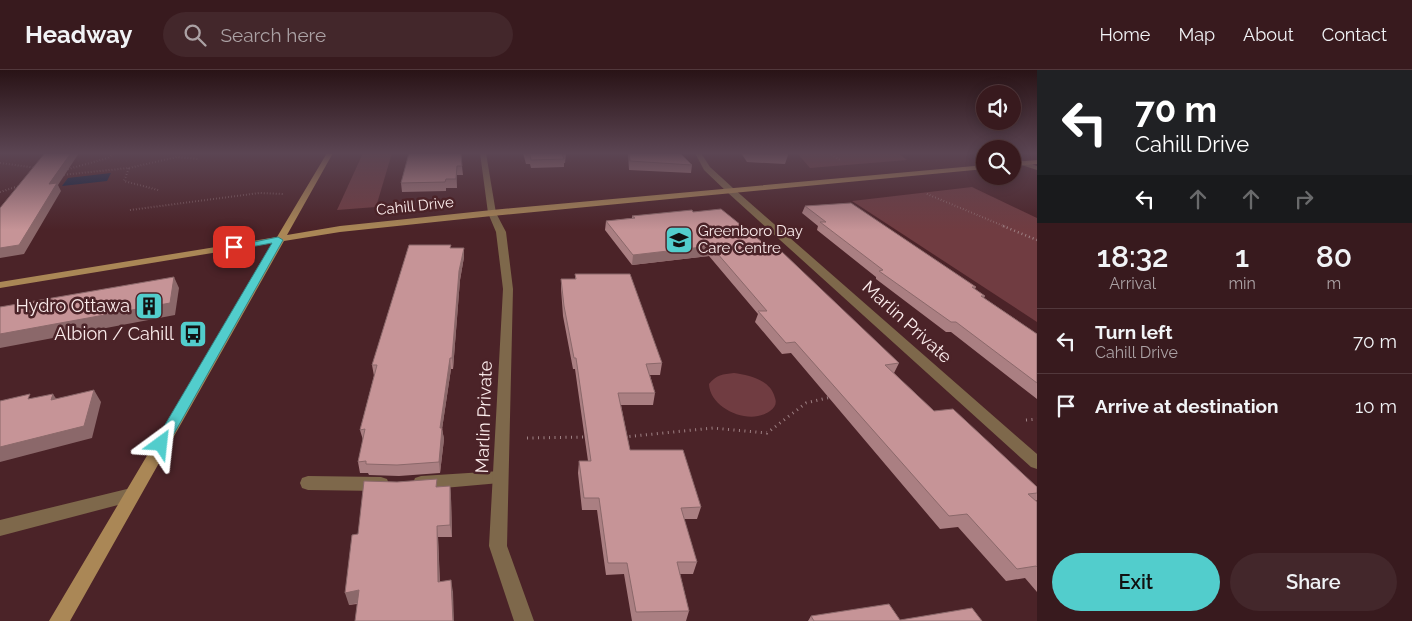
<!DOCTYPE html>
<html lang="en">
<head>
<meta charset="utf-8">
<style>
	body { margin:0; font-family:Raleway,sans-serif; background:#43272b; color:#f1f3f6; height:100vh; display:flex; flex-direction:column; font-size:19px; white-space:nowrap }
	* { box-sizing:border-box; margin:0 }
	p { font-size:16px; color:#aba1a4 }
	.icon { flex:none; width:28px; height:28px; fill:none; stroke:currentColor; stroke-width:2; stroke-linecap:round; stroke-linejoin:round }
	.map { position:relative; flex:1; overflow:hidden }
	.drawer { display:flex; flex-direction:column; background:#381a1e; width:375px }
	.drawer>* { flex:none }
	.guide { background:#202124; color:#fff; overflow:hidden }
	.controls { position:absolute; left:976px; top:15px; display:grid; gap:10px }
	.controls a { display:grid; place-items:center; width:45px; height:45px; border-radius:50%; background:#381a1e; box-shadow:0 2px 12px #0003,0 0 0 1px #52383c; font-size:25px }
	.pin { position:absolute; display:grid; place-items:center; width:42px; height:42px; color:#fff; margin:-21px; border-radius:10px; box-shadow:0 2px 8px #0006 }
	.me { position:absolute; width:55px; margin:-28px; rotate:30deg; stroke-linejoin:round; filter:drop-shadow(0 0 4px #0008) }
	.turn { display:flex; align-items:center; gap:18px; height:105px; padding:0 15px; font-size:22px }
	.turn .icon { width:65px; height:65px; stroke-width:2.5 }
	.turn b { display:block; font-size:35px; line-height:42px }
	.lanes { display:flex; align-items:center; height:48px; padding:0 15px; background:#0003; justify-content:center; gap:25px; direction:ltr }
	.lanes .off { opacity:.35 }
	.eta { display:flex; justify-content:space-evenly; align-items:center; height:85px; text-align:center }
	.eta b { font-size:30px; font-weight:600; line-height:35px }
	.primary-button { display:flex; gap:10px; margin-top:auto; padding:10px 15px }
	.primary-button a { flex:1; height:58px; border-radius:30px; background:#52cdcc; color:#111; font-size:20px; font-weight:600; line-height:58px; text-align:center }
	.primary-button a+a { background:#43272b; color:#f1f3f6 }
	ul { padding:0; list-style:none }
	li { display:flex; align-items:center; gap:15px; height:65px; padding:0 15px; border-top:1px solid #52383c }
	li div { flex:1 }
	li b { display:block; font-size:19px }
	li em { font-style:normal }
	header { display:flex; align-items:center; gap:30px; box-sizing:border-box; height:70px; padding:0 25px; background:#381a1e; border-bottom:1px solid #52383c }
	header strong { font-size:24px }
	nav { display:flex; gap:28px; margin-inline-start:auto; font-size:18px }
	.search { width:350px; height:45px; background:#43272b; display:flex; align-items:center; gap:12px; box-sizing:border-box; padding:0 18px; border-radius:28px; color:#aba1a4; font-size:19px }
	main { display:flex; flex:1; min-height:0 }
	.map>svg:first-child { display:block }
	.green { fill:#703c41 }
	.water { fill:#052040 }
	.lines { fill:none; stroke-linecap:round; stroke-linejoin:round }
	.path-far2 { stroke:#9e8184; stroke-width:2; stroke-dasharray:0.5 2.5; stroke-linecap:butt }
	.path-far1 { stroke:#9e8184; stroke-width:2.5; stroke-dasharray:1 3; stroke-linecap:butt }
	.path { stroke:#9e8184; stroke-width:3; stroke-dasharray:1 4.5; stroke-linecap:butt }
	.lane { fill:#7e684b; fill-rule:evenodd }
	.street { fill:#7e684b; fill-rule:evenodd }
	.secondary { fill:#aa8756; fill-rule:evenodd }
	.wall { fill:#aa7f82 }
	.shaded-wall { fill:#8b686a }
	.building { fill:#c69497; stroke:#8b686a }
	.route { fill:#52cdcc; stroke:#358585 }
	.labels { text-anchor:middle; stroke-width:5; stroke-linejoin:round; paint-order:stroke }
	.far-street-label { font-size:15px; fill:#fbebeb; stroke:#4b2328 }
	.far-poi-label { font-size:15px; fill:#fbebeb; stroke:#4b2328; text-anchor:start }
	.poi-label { font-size:18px; fill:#fbebeb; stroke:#4b2328; text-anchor:end }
	.street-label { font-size:18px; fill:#fbebeb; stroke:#4b2328 }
</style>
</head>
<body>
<header>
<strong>Headway</strong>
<div class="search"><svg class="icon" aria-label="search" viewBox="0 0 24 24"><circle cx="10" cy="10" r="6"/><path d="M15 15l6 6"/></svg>Search here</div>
<nav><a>Home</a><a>Map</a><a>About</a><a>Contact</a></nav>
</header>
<main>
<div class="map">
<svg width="1037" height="551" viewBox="0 0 1037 551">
	<rect width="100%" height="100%" fill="#4b2328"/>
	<!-- green -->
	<g class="green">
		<polygon points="363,83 392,83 376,137 337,140"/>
		<polygon points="797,83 898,83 907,90 810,98"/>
		<polygon points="972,117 1037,148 1037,252 852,131"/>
		<path d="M734 303C749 305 771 310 775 328 777 333 775 338 770 341 750 356 710 339 709 314 716 305 723 304 734 303Z"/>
	</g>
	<!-- water -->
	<polygon class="water" points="111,103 107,111 62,116 68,108"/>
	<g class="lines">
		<!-- path-far2 -->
		<g class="path-far2">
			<polyline points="829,83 840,90"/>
			<polyline points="0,93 37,98"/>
			<polyline points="129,98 177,87 198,89"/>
			<polyline points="65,100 108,88 114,83"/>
			<polyline points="61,105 129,98 124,111 158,120"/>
			<polyline points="0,122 22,115"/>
			<polyline points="927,124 1006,157"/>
			<polyline points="130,140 259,123 283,124"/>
		</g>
		<!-- path-far1 -->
		<polyline class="path-far1" points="1003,156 1037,170"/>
		<!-- path -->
		<g class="path">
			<polyline points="1026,350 1037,349"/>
			<polyline points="624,367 713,358 767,363 806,333 831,327"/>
			<polyline points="527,368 588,367"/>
		</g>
		<!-- lane -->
		<g class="lane">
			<polygon points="500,401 506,402 508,407 506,412 500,413 421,420 415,418 413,413 415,408 421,406"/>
			<polygon points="308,406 381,407 387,409 389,414 387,419 381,421 308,420 302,418 300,413 302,408"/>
		</g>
		<!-- street -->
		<g class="street">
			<polygon points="480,83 486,83 496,143 506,162 513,219 507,476 534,551 514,551 489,476 503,219 496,162 488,143"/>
			<polygon points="695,83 701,83 710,97 733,118 1037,384 1037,399 1031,397 727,122 704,100"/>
			<polygon points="1012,87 1037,96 1037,100 1012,92"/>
			<polygon points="131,418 137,420 139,425 137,430 0,466 0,450"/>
		</g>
		<!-- secondary -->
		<g class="secondary">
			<polygon points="327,83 333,83 287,165 340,156 492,140 985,95 985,99 492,146 340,162 284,171 70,551 49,551 273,173 0,218 0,212 277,167"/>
			<polygon points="1037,90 1037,94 1012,96 1012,92"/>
		</g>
	</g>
	<!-- wall -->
	<g class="wall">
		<polygon points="409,83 462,96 463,105 457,105 457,118 446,118 446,121 402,122 401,113"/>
		<polygon points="523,83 565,83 566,84 565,93 564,93 564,97 531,98 530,94 526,94"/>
		<polygon points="628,83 680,83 692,95 691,103 629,100"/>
		<polygon points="741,83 786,83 788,85 785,94 747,92"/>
		<polygon points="805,136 976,217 975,219 985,226 984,228 1037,264 1037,329 951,262 946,262 876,209 876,207 817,160 818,156 802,143"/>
		<polygon points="693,142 899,293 894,303 934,341 1037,417 1037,430 1036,431 1037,432 1037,522 1025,508 1006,511 958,457 940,459 791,283 782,284 755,252 758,244 709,186 632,195 605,160 606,151 632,148 632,146"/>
		<polygon points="451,178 464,178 464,187 460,210 453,299 451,299 442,359 444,369 440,403 399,406 369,405 368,403 360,403 358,392 363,370 360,360 374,306 372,295"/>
		<polygon points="575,204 662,293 660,305 650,305 655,323 653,335 621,335 630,380 701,437 697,449 684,449 697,492 693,504 680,504 689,541 686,551 632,551 624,504 606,505 597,440 582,440 578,403 579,391 588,391 575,299 573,299 563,246 561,219 561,209 575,209"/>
		<polygon points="450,416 451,428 452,467 438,467 440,512 453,522 349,535 358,464 438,417"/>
		<polygon points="811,546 900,550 982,551 808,551"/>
	</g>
	<!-- shaded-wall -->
	<g class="shaded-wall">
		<polygon points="71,83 79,83 58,115 61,121 24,184 0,188 0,178 49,114"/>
		<polygon points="457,96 457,118 456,109"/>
		<polygon points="711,176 709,186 632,195 633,185"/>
		<polygon points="464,178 464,187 460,210 453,299 452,288 459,201"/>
		<polygon points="174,207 179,218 175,245 0,278 0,264"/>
		<polygon points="450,288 451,299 442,359 444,369 440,403 439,392 440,358"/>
		<polygon points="94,320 101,332 92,368 0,392 0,377"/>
		<polygon points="53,324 61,336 51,330"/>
		<polygon points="450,416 451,428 452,467 450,455"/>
		<polygon points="437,456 438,467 440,523 438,512"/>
		<polygon points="451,510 453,522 454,551 453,551"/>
		<polygon points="359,520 362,532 349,535 345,523"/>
	</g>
	<!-- building -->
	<g class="building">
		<polygon points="45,83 71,83 49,114 57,113 19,175 0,178 0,138"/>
		<polygon points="409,83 461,83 462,96 457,96 456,109 446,109 445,112 401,113"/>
		<polygon points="525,83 565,83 566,84 562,84 564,89 531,90 530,85 526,85"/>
		<polygon points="629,83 680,83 692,95 630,91"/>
		<polygon points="748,83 786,83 788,85 749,84"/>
		<polygon points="851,133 976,217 972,217 985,226 981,226 1037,264 1037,313 956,252 951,252 879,201 883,200 820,152 826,152 805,136"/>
		<polygon points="721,139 772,180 780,180 899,293 885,295 934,341 953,339 1037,417 1037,423 1028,424 1037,432 1037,497 1036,496 1017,499 967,444 949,446 795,272 786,273 758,241 767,241 711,176 633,185 606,151 635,148 632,146 692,140 693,142"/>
		<polygon points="409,175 451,175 450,178 464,178 459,201 452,288 450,288 440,358 442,358 439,392 397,395 366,394 366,391 358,392 365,359 360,360 377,295 372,295"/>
		<polygon points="575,204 630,204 662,293 646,294 655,323 618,323 630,380 683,380 701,437 681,438 697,492 677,492 689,541 636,542 627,493 608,493 599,428 584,428 579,391 591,391 576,288 574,288 564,236 561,209 576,209"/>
		<polygon points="174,207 170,233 0,264 0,237"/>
		<polygon points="94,320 84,356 0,377 0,331 30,324 28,329 53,324 51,330"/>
		<polygon points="437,409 436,417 450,416 450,455 437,456 438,512 451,510 453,551 355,551 359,520 345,523 352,465 358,464 364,411 397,412"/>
		<polygon points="889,534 900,550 972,538 982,551 814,551 811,546"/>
	</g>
	<!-- sky -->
	<linearGradient id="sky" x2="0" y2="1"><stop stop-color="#291316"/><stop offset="0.52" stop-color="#5b4553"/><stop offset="1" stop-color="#5b4553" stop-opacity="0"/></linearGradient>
	<rect width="1037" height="160" fill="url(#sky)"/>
	<!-- route -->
	<polygon class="route" points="278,167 283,170 166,378 156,378 154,374 156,370 272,173 234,180 230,177"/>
	<!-- icons -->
	<defs>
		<g id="school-square" transform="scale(1.4375)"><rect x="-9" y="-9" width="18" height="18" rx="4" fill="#52cdcc" stroke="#4b2328"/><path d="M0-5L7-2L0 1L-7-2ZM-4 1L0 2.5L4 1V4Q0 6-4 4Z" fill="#111"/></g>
		<g id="building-square" transform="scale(1.4375)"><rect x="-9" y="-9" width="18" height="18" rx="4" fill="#52cdcc" stroke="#4b2328"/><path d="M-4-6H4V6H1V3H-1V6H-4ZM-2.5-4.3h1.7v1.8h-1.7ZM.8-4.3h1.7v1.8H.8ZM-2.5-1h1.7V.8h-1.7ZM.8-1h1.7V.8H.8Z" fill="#111"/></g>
		<g id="bus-square" transform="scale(1.4375)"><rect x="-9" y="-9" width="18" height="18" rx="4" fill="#52cdcc" stroke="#4b2328"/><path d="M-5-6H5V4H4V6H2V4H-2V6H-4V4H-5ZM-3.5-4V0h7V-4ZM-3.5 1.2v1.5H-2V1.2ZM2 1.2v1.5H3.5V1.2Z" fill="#111"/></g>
	</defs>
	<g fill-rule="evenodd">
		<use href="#school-square" x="679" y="170"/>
		<use href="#building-square" x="149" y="236"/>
		<use href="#bus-square" x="193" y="264"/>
	</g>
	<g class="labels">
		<!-- far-street labels -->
		<g class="far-street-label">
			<text transform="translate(415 136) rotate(-6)" y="5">Cahill Drive</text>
		</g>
		<!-- far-poi labels -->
		<g class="far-poi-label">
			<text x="698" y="166">Greenboro Day<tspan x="698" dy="17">Care Centre</tspan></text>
		</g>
		<!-- poi labels -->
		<g class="poi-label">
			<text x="130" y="242">Hydro Ottawa</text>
			<text x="174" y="270">Albion / Cahill</text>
		</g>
		<!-- street labels -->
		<g class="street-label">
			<text transform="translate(907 252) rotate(42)" y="6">Marlin Private</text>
			<text transform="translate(484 347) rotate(-88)" y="6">Marlin Private</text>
		</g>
	</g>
</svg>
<div class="controls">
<a><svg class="icon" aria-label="sound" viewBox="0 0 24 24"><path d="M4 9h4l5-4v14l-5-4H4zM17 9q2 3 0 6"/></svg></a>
<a><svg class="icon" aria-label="search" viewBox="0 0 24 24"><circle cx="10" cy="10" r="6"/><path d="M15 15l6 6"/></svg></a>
</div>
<div class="pin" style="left:234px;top:177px;background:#d93025"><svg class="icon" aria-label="arrive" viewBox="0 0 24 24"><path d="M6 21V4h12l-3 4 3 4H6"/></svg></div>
<svg class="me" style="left:161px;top:374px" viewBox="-20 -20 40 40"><path d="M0-17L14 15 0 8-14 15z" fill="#52cdcc" stroke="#fff" stroke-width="4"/></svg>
</div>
<section class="drawer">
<div class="guide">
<div class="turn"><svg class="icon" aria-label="left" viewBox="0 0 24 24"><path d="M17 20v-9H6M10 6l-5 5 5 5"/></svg><div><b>70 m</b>Cahill Drive</div></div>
<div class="lanes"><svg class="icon" aria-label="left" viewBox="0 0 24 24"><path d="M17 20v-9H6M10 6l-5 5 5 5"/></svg><svg class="icon off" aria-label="ahead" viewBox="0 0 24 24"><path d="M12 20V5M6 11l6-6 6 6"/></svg><svg class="icon off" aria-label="ahead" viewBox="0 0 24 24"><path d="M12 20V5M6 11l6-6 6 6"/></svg><svg class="icon off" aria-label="right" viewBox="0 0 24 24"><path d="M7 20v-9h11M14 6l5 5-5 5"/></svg></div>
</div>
<div class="eta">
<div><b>18:32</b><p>Arrival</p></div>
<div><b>1</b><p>min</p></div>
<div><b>80</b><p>m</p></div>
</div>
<ul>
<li><svg class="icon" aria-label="left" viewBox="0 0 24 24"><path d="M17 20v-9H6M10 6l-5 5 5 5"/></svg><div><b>Turn left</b><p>Cahill Drive</p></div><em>70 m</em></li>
<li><svg class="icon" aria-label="arrive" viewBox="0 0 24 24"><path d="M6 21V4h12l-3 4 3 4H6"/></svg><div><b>Arrive at destination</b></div><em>10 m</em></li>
</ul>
<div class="primary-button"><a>Exit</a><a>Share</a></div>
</section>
</main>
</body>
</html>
